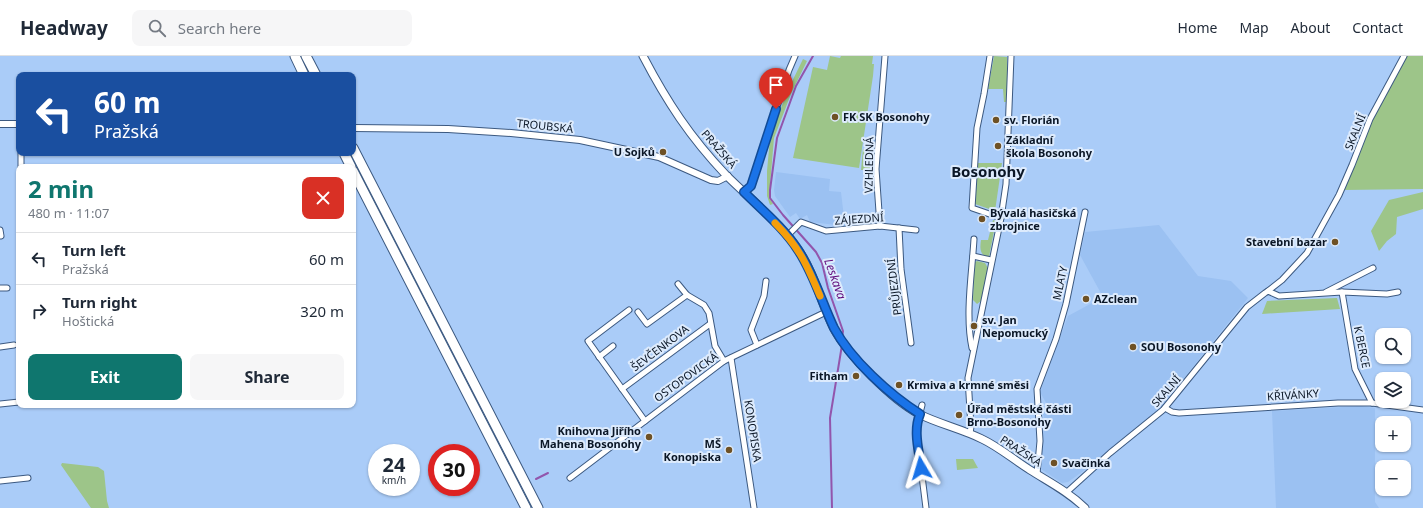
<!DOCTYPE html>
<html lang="en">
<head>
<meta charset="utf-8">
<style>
	body { margin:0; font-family:"Noto Sans",sans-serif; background:#f6f6f7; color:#1f2937; height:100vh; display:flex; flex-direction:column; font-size:15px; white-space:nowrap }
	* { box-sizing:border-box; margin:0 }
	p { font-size:13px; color:#747a83 }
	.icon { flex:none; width:22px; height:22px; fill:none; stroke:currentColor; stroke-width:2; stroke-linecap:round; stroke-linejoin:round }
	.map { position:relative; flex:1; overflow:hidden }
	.details { position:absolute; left:16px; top:108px; width:340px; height:244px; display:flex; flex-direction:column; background:#fff; border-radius:8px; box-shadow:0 1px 3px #0004 }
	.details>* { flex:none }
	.hud { position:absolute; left:16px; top:16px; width:340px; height:84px; border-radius:8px; box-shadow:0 1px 3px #0004; background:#1a4fa0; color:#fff; overflow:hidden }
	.controls { position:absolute; left:1375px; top:272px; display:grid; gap:8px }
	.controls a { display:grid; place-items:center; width:36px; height:36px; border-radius:8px; background:#fff; box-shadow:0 1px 3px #0004; font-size:20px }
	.speed { position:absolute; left:368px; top:388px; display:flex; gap:8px; font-size:20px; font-weight:700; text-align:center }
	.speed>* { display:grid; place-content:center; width:52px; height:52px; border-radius:50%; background:#fff; box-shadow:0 1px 3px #0004; line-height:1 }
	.speed small { font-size:10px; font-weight:400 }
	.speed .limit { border:6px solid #d22; background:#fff; color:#111 }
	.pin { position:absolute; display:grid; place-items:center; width:34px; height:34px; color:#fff; margin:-41px -17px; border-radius:50% 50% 50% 0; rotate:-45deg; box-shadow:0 0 4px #0007 }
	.pin .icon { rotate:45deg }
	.me { position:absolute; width:44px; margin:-22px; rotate:353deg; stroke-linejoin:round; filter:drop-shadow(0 0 3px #0008) }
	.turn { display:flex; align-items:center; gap:14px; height:84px; padding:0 12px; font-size:18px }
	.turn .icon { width:52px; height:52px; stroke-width:2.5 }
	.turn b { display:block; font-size:28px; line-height:34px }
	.round { display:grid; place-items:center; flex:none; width:42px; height:42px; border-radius:8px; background:#f6f6f7 }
	.headline { display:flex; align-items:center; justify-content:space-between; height:68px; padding:0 12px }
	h1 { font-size:24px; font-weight:700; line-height:30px; color:#0f766e }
	.cta { display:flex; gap:8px; margin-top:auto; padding:8px 12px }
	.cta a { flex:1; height:46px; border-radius:8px; background:#0f766e; color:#fff; font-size:16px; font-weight:700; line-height:46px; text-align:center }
	.cta a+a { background:#f6f6f7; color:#1f2937 }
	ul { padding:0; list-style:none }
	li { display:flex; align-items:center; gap:12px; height:52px; padding:0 12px; border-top:1px solid #e0e1e3 }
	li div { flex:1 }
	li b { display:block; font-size:15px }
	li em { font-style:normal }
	header { display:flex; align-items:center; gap:24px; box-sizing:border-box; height:56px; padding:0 20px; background:#fff; border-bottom:1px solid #e0e1e3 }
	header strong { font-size:19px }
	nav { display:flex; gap:22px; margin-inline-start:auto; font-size:14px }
	.search { width:280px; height:36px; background:#f6f6f7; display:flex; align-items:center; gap:10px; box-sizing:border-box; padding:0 14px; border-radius:8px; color:#747a83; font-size:15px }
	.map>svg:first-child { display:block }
	.built { fill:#9bc1f2 }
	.green { fill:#9dc589 }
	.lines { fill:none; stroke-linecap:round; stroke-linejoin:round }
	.stream { stroke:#9255ac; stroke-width:2 }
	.minor-casing { stroke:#3c5980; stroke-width:7 }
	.tertiary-casing { stroke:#3c5980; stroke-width:8 }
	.secondary-casing { stroke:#3c5980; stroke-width:9 }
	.motorway-casing { stroke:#3c5980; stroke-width:11 }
	.minor { stroke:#fff; stroke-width:5 }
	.tertiary { stroke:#fff; stroke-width:6 }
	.secondary { stroke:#fff; stroke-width:7 }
	.motorway { stroke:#fff; stroke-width:9 }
	.route-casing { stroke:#114b97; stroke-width:10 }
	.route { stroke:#1a73e8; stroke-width:7 }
	.slow { stroke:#f59e0b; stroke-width:7 }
	.poi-dot { fill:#6e5125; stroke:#ddebfd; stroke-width:1.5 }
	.labels { text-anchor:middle; stroke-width:4; stroke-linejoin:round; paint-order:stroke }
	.poi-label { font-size:11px; font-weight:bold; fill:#0a1626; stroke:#ddebfd; text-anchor:start }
	.street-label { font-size:11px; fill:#0a1626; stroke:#ddebfd }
	.water-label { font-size:12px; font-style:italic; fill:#610b7c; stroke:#ddebfd }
	.district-label { font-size:15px; font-weight:bold; fill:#0a1626; stroke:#ddebfd }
</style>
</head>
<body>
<header>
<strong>Headway</strong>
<div class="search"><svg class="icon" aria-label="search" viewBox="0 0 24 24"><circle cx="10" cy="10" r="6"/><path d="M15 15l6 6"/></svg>Search here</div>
<nav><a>Home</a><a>Map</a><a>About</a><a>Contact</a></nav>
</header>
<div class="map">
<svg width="1423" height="452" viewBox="0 0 1423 452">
	<rect width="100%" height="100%" fill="#aaccf8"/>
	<!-- built -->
	<g class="built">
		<polygon points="776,116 830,123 829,135 841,136 845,170 810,166 807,159 800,163 796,157 790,161 775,140 774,134"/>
		<polygon points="1159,169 1198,220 1231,225 1248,242 1156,357 1082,416 1068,426 1062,427 1041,413 1044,360 1042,357 1049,352 1040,336 1068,260 1103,241 1080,199 1085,176"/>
		<polygon points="1361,350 1375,352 1375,446 1379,452 1276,452 1272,355"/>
	</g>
	<!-- green -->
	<g class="green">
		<polygon points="830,0 840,2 841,0 873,0 872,8 874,8 873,20 859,112 793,102 813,11 827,14"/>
		<polygon points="994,0 1007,1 1007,46 1004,46 1003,33 988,33"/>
		<polygon points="1406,0 1423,0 1423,133 1343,134 1371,66"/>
		<polygon points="803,3 807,5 791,38 774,82 769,141 773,148 770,149 767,140 767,115 770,82 787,36"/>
		<polygon points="863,93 873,94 871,114 861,114"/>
		<polygon points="978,107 1002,107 995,155 975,148"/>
		<polygon points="1423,136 1423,153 1397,161 1396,178 1387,185 1379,195 1371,175 1389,144"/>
		<path d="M993 164 996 165 989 201C979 200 980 191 981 184H988Z"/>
		<polygon points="977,205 985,207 988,212 981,245 977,248 973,244 974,213 973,210 975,206"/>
		<polygon points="1337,242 1340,253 1262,258 1267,245"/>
		<polygon points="956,403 973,403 978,412 957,414"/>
		<polygon points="62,407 98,411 104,415 107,445 109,452 91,452 61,409"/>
	</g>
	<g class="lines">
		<!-- stream -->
		<g class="stream">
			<polyline points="813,0 796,30 777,82 770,134 770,142 783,159 816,196 822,207 828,232 843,275 842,283"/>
			<polyline points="536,423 548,417"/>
			<polyline points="832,452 830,362 842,289"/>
		</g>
		<!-- minor casing -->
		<g class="minor-casing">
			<g id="minor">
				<polyline points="990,0 984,38 977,72 972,152 1001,162"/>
				<polyline points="21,111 21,97"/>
				<polyline points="744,136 751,130 789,14 795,0"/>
				<polyline points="880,170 876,113 885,0"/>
				<polyline points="899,172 901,213 911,287"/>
				<polyline points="0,174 1,180"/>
				<polyline points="787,180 801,166 826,175 880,170 916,174"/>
				<polyline points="973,200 991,204"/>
				<polyline points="678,228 687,239 704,249 709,257 715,290 724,305"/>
				<polyline points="0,232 7,232"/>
				<polyline points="1268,235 1282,224 1307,197 1339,139 1352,109 1370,63 1404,0"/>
				<polyline points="1326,236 1373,212"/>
				<polyline points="1342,236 1355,313 1372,347"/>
				<polyline points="629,254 588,285 645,365"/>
				<polyline points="638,256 647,268 687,239"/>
				<polyline points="757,289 751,274 764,240 766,225"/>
				<polyline points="0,291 14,289"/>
				<path d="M972 292C965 259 972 217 974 183"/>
				<polyline points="599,301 613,290"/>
				<polyline points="731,302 754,452"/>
				<polyline points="622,333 710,268"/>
				<polyline points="0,348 19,346"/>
				<polyline points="922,349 916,372 926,452"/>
				<polyline points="1165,352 1172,356 1179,357 1338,347 1372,347 1423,354"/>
				<polyline points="970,377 971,371 968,322 1001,162 1006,128 1011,0"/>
				<polyline points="1037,418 1040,385 1037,333 1056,283 1066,248 1085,156"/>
				<polyline points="570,422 724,305 826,256"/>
				<polyline points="0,425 28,422"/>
				<polyline points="1067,436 1110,397 1163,354 1247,251 1265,237 1268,235 1279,240 1342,236 1387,238 1398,236"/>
			</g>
		</g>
		<!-- tertiary casing -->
		<g class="tertiary-casing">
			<g id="tertiary">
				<polyline points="0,68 19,68"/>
				<polyline points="353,72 448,73 511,77 580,84 659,101 711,124 718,125 728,120"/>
			</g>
		</g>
		<!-- secondary casing -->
		<g class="secondary-casing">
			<path id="secondary" d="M643 0C667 46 690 81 726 119 750 143 778 165 798 193 814 216 821 247 834 273 849 300 891 343 919 358 939 368 962 373 982 383 999 391 1014 404 1030 414 1049 426 1069 436 1085 452"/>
		</g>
		<!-- motorway casing -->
		<g class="motorway-casing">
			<g id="motorway">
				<polyline points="295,0 304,19"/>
				<polyline points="306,0 316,19"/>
				<polyline points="353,92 538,452"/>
				<polyline points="344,97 351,111"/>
				<polyline points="353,115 526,452"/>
			</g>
		</g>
		<!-- minor -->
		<use href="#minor" class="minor"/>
		<!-- tertiary -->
		<use href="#tertiary" class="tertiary"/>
		<!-- secondary -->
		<use href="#secondary" class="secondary"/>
		<!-- motorway -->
		<use href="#motorway" class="motorway"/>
	</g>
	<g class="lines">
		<!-- route casing -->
		<g class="route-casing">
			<path id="route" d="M776 53 751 130 744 136C762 154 784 172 798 194 814 218 822 247 834 272 851 304 890 339 920 358 913 375 919 394 921 412"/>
		</g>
		<!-- route -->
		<use href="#route" class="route"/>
		<!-- slow -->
		<path class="slow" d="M775 167C800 192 807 209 820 240"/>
	</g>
	<!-- markers -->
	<g class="poi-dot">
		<circle cx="835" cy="61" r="4"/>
		<circle cx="996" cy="64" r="4"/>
		<circle cx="998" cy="90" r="4"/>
		<circle cx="663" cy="96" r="4"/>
		<circle cx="982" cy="163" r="4"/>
		<circle cx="1335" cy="186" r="4"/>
		<circle cx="1086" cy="243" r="4"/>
		<circle cx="974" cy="270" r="4"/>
		<circle cx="1133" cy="291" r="4"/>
		<circle cx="856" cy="320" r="4"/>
		<circle cx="899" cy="329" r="4"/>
		<circle cx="959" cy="359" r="4"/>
		<circle cx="649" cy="381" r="4"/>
		<circle cx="729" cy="394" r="4"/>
		<circle cx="1054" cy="407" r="4"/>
	</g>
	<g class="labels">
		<!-- poi labels -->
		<g class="poi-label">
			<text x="843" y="65">FK SK Bosonohy</text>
			<text x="1004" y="68">sv. Florián</text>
			<text x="1006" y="88">Základní<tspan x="1006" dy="13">škola Bosonohy</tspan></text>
			<text x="655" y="100" text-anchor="end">U Sojků</text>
			<text x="990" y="161">Bývalá hasičská<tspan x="990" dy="13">zbrojnice</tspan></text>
			<text x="1327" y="190" text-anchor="end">Stavební bazar</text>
			<text x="1094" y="247">AZclean</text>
			<text x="982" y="268">sv. Jan<tspan x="982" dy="13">Nepomucký</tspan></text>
			<text x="1141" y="295">SOU Bosonohy</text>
			<text x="848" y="324" text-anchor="end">Fitham</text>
			<text x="907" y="333">Krmiva a krmné směsi</text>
			<text x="967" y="357">Úřad městské části<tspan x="967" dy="13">Brno-Bosonohy</tspan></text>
			<text x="641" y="379" text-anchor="end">Knihovna Jiřího<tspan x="641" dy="13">Mahena Bosonohy</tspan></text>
			<text x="721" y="392" text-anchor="end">MŠ<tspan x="721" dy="13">Konopiska</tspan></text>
			<text x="1062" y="411">Svačinka</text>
		</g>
		<!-- street labels -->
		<g class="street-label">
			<text transform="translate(545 70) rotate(6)" y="4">TROUBSKÁ</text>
			<text transform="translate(1355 76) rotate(-68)" y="4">SKALNÍ</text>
			<text transform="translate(719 93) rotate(49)" y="4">PRAŽSKÁ</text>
			<text transform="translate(869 109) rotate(-89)" y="4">VZHLEDNÁ</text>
			<text transform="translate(859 163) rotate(-4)" y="4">ZÁJEZDNÍ</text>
			<text transform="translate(1060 227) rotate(-78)" y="4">MLATY</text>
			<text transform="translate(894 231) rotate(-97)" y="4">PRŮJEZDNÍ</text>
			<text transform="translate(1362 291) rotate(78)" y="4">K BERCE</text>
			<text transform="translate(660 292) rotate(-37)" y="4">ŠEVČENKOVA</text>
			<text transform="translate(686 321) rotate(-36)" y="4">OSTOPOVICKÁ</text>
			<text transform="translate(1166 335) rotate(-49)" y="4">SKALNÍ</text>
			<text transform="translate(1293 339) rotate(-4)" y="4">KŘIVÁNKY</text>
			<text transform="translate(753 375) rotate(81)" y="4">KONOPISKA</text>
			<text transform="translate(1021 395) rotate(33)" y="4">PRAŽSKÁ</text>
		</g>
		<!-- water labels -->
		<g class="water-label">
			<text transform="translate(835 223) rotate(70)" y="4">Leskava</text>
		</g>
		<!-- district labels -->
		<g class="district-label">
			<text x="988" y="121">Bosonohy</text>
		</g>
	</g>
</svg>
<div class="controls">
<a><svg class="icon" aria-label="search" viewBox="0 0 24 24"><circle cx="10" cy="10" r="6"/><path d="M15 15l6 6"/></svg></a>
<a><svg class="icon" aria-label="layers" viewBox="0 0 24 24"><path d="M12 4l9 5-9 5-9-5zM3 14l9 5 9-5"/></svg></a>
<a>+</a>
<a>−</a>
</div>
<div class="speed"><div>24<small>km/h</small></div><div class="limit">30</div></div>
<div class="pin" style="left:776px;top:53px;background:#d93025"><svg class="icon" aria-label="arrive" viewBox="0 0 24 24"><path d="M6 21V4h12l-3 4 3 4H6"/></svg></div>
<svg class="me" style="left:921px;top:412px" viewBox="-20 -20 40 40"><path d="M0-17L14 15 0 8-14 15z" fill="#1a73e8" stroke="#fff" stroke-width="4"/></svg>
<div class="hud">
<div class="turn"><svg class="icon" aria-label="left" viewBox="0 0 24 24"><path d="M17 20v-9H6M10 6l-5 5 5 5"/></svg><div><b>60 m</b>Pražská</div></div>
</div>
<section class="details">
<div class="headline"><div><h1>2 min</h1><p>480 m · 11:07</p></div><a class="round" style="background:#d93025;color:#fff"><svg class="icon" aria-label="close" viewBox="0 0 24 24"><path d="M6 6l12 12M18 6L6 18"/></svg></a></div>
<ul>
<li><svg class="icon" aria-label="left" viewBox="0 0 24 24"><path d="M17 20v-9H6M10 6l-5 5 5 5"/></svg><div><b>Turn left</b><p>Pražská</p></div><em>60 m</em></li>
<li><svg class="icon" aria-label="right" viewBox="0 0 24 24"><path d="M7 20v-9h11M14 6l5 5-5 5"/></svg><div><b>Turn right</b><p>Hoštická</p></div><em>320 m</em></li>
</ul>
<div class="cta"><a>Exit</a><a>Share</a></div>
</section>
</div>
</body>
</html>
